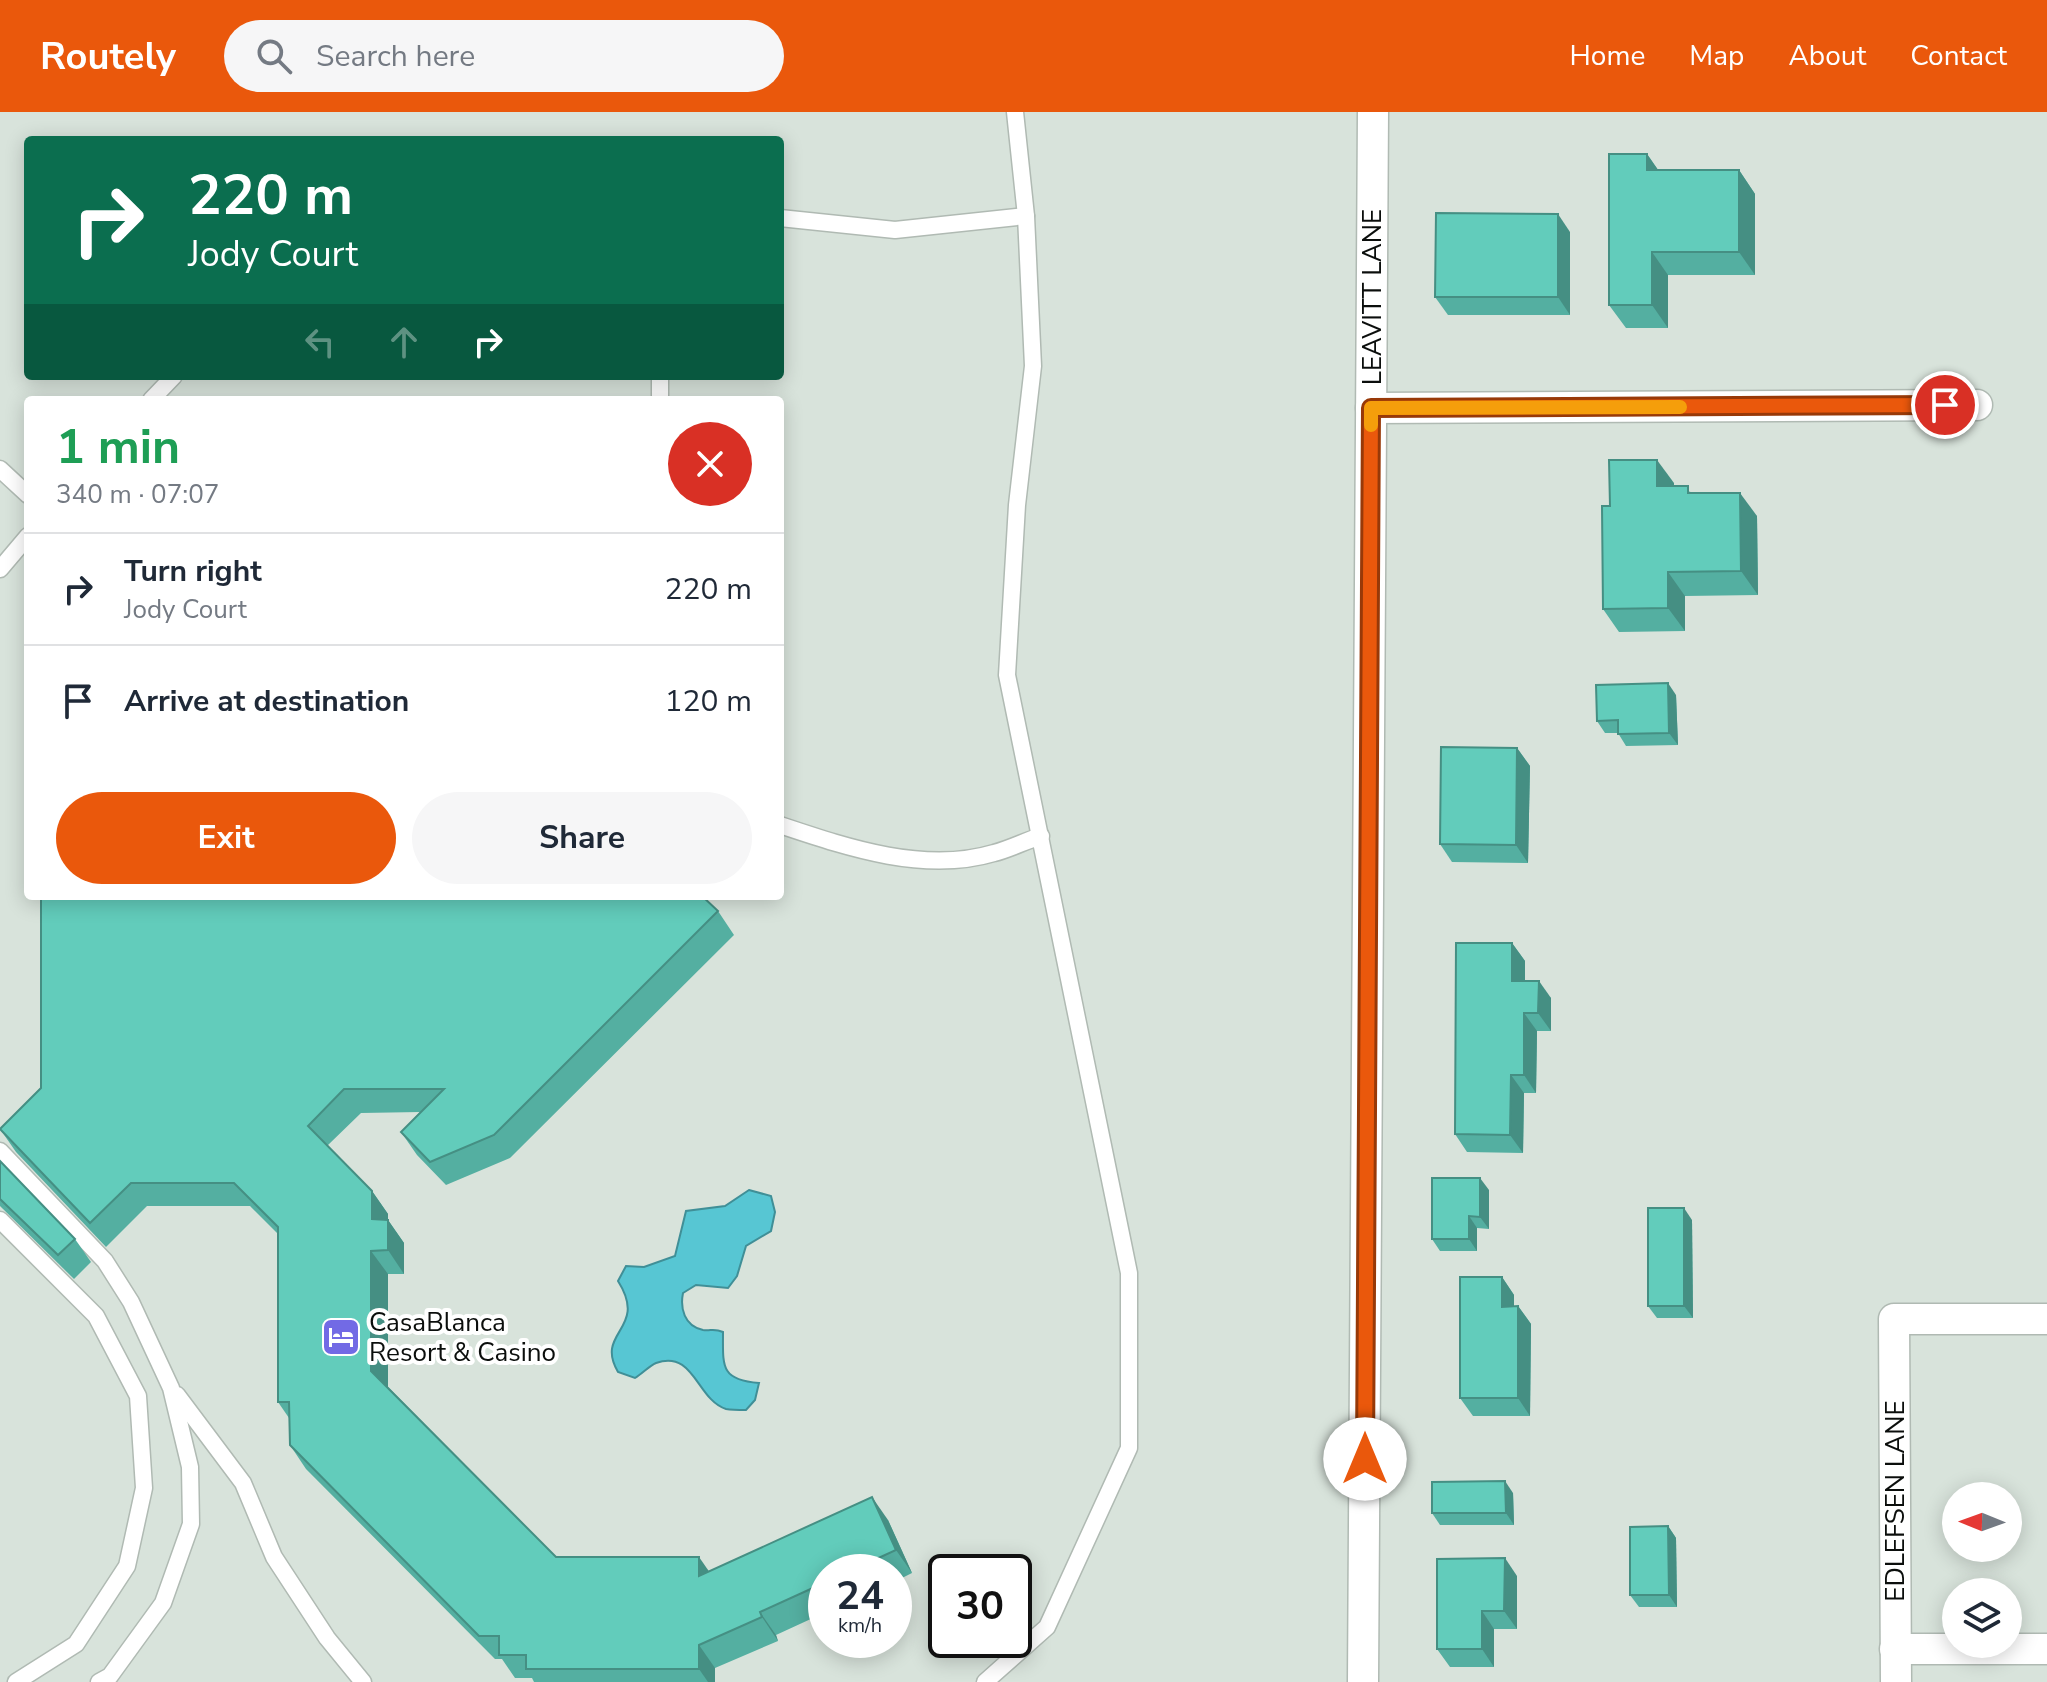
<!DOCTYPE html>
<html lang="en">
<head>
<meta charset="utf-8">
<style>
	body { margin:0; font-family:"Nunito Sans",sans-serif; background:#f6f6f7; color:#1f2937; height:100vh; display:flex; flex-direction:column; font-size:30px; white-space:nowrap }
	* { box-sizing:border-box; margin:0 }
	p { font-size:26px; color:#747a83 }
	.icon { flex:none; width:44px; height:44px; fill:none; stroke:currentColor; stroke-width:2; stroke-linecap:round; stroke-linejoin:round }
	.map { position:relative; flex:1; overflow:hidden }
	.drawer { position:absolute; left:24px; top:284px; width:760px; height:504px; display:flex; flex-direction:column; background:#fff; border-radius:8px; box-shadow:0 4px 20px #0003 }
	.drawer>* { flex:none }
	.banner { position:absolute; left:24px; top:24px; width:760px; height:244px; border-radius:8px; box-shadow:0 4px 20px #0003; background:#0b6e4f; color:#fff; overflow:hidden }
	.needle { width:52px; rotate:271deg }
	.buttons { position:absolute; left:1942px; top:1370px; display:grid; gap:16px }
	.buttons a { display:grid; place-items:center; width:80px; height:80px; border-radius:50%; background:#fff; box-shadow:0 4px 20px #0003; font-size:40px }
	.speed { position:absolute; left:808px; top:1442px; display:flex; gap:16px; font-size:40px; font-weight:700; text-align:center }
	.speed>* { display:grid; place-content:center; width:104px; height:104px; border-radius:50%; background:#fff; box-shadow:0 4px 20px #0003; line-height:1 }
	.speed small { font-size:20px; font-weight:400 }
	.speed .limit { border:4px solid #111; border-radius:12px; background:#fff; color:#111 }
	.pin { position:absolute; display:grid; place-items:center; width:68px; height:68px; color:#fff; margin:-34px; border:4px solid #fff; border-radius:50%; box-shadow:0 2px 8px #0007 }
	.me { position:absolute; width:88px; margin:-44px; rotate:0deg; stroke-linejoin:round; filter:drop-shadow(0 0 6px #0008) }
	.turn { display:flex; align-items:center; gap:28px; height:168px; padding:0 32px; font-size:36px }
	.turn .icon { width:104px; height:104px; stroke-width:2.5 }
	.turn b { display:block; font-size:56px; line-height:68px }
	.lanes { display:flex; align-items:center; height:76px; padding:0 32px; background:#0003; justify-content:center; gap:40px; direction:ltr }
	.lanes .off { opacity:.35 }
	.round { display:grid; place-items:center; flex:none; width:84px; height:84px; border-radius:42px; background:#f6f6f7 }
	.overview { display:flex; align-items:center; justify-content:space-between; height:136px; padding:0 32px }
	h1 { font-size:48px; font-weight:700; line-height:60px; color:#1e9e55 }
	.button { display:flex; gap:16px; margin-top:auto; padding:16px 32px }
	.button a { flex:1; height:92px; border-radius:48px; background:#ea580c; color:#fff; font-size:32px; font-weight:700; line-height:92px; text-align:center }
	.button a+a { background:#f6f6f7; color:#1f2937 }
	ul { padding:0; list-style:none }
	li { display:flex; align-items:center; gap:24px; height:112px; padding:0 32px; border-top:2px solid #e0e1e3 }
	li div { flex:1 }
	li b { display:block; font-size:30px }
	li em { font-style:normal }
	header { display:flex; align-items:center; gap:48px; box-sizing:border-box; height:112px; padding:0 40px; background:#ea580c; color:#fff }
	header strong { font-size:38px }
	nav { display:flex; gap:44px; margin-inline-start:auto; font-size:28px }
	.search { width:560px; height:72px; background:#f6f6f7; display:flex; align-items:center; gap:20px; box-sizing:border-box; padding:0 28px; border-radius:44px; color:#747a83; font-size:30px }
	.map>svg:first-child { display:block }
	.water { fill:#57c6d3; stroke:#408f97; stroke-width:2 }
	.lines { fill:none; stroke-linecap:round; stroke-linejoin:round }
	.lane-casing { stroke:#b0bab3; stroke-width:19 }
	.street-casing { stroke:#b0bab3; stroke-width:33 }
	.lane { stroke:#fff; stroke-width:16 }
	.street { stroke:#fff; stroke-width:30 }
	.wall { fill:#54afa1 }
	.shaded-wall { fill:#458f83 }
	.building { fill:#62ccbb; stroke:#458f83; stroke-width:2 }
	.route-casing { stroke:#983908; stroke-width:20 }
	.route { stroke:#ea580c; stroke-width:14 }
	.slow { stroke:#f59e0b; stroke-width:14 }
	.labels { text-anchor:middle; stroke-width:8; stroke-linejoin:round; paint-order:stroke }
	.street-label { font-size:26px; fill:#0b0e0c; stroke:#fff }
	.poi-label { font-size:26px; fill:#0b0e0c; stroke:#fff; text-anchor:start }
</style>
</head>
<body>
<header>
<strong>Routely</strong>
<div class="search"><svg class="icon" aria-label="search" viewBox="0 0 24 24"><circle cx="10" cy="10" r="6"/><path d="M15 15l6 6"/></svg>Search here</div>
<nav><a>Home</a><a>Map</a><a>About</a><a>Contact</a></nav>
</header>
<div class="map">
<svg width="2047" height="1570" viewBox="0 0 2047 1570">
	<rect width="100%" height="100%" fill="#d8e3db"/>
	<!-- water -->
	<path class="water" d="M749 1078 771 1084 775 1100 771 1119 746 1134 737 1164 728 1176 696 1173 683 1181C680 1196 684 1214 703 1218 711 1219 714 1216 723 1220 723 1254 720 1268 759 1271L755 1288 746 1298C740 1298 732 1298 726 1297 697 1288 694 1237 656 1251 649 1254 642 1262 635 1266L618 1260C594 1219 649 1218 618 1169L626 1154 644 1155 675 1144 686 1099 725 1094Z"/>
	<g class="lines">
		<!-- lane casing -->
		<g class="lane-casing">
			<g id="lane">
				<polyline points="780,106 895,118 1026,104"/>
				<polyline points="151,288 174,264"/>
				<polyline points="660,288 660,264"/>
				<polyline points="0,357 28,383"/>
				<polyline points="0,457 28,424"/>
				<path d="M780 713C846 735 924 762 994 741 1010 737 1025 729 1041 724"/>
				<polyline points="0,1039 105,1149 131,1190 171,1276 190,1355 191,1412 163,1491 110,1564 99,1570"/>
				<polyline points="0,1108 96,1204 138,1284 144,1376 127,1454 76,1532 16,1570"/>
				<polyline points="177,1283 243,1371 274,1445 327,1526 363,1570"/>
				<polyline points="985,1570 1047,1515 1129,1336 1129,1161 1007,563 1017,393 1033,254 1026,104 1015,0"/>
			</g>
		</g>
		<!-- street casing -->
		<g class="street-casing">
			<g id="street">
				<polyline points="1371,296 1977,293"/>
				<polyline points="1895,1537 2047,1537"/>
				<polyline points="1363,1570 1373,0"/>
				<polyline points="1896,1570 1894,1207 2047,1207"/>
			</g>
		</g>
		<!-- lane -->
		<use href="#lane" class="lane"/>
		<!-- street -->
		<use href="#street" class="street"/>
	</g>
	<!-- wall -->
	<g class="wall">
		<polygon points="1647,42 1658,58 1739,58 1755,82 1755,163 1668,163 1668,216 1626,216 1609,193"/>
		<polygon points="1570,120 1570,203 1448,203 1435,185"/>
		<polygon points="1674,371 1674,374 1757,404 1758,483 1685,484 1685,519 1619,520 1603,497 1610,394"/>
		<polygon points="1676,583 1678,633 1626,634 1618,621 1605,621 1597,609"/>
		<polygon points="1517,636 1530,654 1528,751 1452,750 1440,732"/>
		<polygon points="718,799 734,823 510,1046 446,1073 417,1043 401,1020 420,1000 361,1001 327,1034 372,1079 388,1102 388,1108 404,1131 404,1162 388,1162 388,1275 556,1445 709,1460 888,1408 912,1461 894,1470 894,1460 826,1460 826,1500 776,1523 778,1529 715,1556 715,1570 534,1570 532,1566 515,1566 502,1547 495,1547 306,1357 290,1333 289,1306 278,1290 278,1122 250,1094 147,1094 106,1135 16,1040 0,1017 41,976"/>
		<polygon points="1512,831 1525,849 1525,869 1551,886 1551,919 1537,919 1536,981 1524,981 1523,1041 1467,1040 1455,1022"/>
		<polygon points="0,1049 75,1127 91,1150 74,1167 0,1094"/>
		<polygon points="1489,1078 1489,1117 1477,1116 1477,1139 1440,1139 1432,1127"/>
		<polygon points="1692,1108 1693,1206 1657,1206 1648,1194"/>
		<polygon points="1502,1165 1514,1183 1514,1195 1518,1194 1531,1212 1530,1304 1473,1304 1460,1286"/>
		<polygon points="1513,1381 1514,1413 1440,1413 1432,1401"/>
		<polygon points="1668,1414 1676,1426 1677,1495 1639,1495 1630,1483"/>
		<polygon points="1517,1464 1517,1517 1494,1517 1494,1555 1450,1555 1437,1537"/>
	</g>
	<!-- shaded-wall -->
	<g class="shaded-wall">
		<polygon points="1647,42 1663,65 1647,58"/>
		<polygon points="1739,58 1755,82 1755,163 1739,140"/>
		<polygon points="1558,102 1570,120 1570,203 1558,185"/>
		<polygon points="1652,140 1668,163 1668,216 1652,193"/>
		<polygon points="1657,348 1674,371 1674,398 1657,374"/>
		<polygon points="1740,381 1757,404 1758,483 1741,459"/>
		<polygon points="1668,460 1685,484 1685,519 1668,496"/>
		<polygon points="1668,571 1676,583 1678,633 1669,621"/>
		<polygon points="1517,636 1530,654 1528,751 1516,733"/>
		<polygon points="1512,831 1525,849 1525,886 1512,869"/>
		<polygon points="1539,869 1551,886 1551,919 1538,901"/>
		<polygon points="1524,901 1537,919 1536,981 1524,963"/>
		<polygon points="1511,963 1524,981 1523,1041 1510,1023"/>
		<polygon points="1480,1066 1489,1078 1489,1117 1480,1105"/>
		<polygon points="372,1079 388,1102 388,1108 404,1131 404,1162 388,1138 372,1107"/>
		<polygon points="1684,1096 1692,1108 1693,1206 1684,1194"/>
		<polygon points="1469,1104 1477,1116 1477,1139 1469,1127"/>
		<polygon points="371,1139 388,1162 388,1282 371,1259"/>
		<polygon points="1502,1165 1514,1183 1514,1212 1502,1195"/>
		<polygon points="1518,1194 1531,1212 1530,1304 1518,1286"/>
		<polygon points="1505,1369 1513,1381 1514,1413 1506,1401"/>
		<polygon points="872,1385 888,1408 912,1461 896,1438"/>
		<polygon points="1668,1414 1676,1426 1677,1495 1669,1483"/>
		<polygon points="699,1445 715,1468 699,1464"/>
		<polygon points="1505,1446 1517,1464 1517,1517 1504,1499"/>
		<polygon points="1482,1499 1494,1517 1494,1555 1482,1537"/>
		<polygon points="760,1500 776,1523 778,1529 762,1505"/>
		<polygon points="699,1533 715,1556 715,1570 708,1570 699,1557"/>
	</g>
	<!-- building -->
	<g class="building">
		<polygon points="1609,42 1647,42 1647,58 1739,58 1739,140 1652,140 1652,193 1609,193"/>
		<polygon points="1436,101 1558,102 1558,185 1435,185"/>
		<polygon points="1609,348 1657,348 1657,374 1688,374 1688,381 1740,381 1741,459 1668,460 1668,496 1603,497 1602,394 1610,394"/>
		<polygon points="1668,571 1669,621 1618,622 1618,608 1597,609 1596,573"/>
		<polygon points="1441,635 1517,636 1516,733 1440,732"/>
		<polygon points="41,784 702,784 718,799 494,1023 430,1050 401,1020 444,977 344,977 308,1014 372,1079 372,1107 388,1108 388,1138 371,1139 371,1259 556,1445 699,1445 699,1464 872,1385 896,1438 848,1460 826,1460 826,1470 760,1500 762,1505 699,1533 699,1557 526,1557 526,1543 499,1543 499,1524 479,1524 290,1333 289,1290 278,1290 278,1115 234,1071 131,1071 90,1111 0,1017 41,976"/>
		<polygon points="1456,831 1512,831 1512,869 1539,869 1538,901 1524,901 1524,963 1511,963 1510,1023 1455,1022"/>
		<polygon points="0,1049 75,1127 58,1143 0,1087"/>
		<polygon points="1432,1066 1480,1066 1480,1105 1469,1104 1469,1127 1432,1127"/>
		<rect x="1648" y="1096" width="36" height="98"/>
		<polygon points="1460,1165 1502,1165 1502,1195 1518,1194 1518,1286 1460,1286"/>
		<polygon points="1505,1369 1506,1401 1432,1401 1432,1370"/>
		<polygon points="1668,1414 1669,1483 1630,1483 1630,1415"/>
		<polygon points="1505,1446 1504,1499 1482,1499 1482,1537 1437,1537 1437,1447"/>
	</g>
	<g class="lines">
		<!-- route casing -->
		<g class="route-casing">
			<polyline id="route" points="1365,1347 1371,296 1945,293"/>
		</g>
		<!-- route -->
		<use href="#route" class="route"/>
		<!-- slow -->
		<polyline class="slow" points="1371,313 1371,296 1680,295"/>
	</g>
	<!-- icons -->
	<defs>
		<g id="hotel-square" transform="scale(2)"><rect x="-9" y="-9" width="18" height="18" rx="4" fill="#726ae5" stroke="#fff"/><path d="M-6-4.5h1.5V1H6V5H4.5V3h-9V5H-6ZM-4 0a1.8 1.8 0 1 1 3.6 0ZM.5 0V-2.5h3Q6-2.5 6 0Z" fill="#fff"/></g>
	</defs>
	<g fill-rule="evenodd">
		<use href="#hotel-square" x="341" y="1225"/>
	</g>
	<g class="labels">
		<!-- street labels -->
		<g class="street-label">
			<text transform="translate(1372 185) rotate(-90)" y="9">LEAVITT LANE</text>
			<text transform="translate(1895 1389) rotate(-90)" y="9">EDLEFSEN LANE</text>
		</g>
		<!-- poi labels -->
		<g class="poi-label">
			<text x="369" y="1219">CasaBlanca<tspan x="369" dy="30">Resort &amp; Casino</tspan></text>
		</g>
	</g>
</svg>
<div class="buttons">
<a><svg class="needle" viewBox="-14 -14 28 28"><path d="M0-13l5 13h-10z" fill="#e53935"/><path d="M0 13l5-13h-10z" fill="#747a83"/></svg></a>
<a><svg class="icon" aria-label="layers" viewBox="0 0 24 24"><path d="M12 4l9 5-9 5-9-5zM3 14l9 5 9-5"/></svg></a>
</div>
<div class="speed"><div>24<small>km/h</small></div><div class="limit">30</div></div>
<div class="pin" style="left:1945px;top:293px;background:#d93025"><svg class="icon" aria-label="arrive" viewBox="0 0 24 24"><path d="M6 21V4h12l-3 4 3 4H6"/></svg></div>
<svg class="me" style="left:1365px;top:1347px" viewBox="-20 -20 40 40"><circle r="19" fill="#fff"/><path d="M0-13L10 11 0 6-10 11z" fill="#ea580c"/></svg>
<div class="banner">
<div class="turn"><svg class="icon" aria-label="right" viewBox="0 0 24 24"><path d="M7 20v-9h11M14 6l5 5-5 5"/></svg><div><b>220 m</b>Jody Court</div></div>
<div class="lanes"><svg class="icon off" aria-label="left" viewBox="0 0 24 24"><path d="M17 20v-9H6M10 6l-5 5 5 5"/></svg><svg class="icon off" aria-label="ahead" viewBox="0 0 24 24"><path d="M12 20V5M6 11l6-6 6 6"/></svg><svg class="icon" aria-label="right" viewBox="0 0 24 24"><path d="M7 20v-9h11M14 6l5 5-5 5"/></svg></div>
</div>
<section class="drawer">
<div class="overview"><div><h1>1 min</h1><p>340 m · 07:07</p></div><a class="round" style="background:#d93025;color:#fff"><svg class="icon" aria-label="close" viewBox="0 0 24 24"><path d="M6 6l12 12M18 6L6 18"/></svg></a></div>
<ul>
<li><svg class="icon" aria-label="right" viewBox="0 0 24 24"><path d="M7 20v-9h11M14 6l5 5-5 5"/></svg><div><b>Turn right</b><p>Jody Court</p></div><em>220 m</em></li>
<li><svg class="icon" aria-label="arrive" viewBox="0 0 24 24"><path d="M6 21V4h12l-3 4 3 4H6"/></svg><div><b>Arrive at destination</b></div><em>120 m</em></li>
</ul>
<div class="button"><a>Exit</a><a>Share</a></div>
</section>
</div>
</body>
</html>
